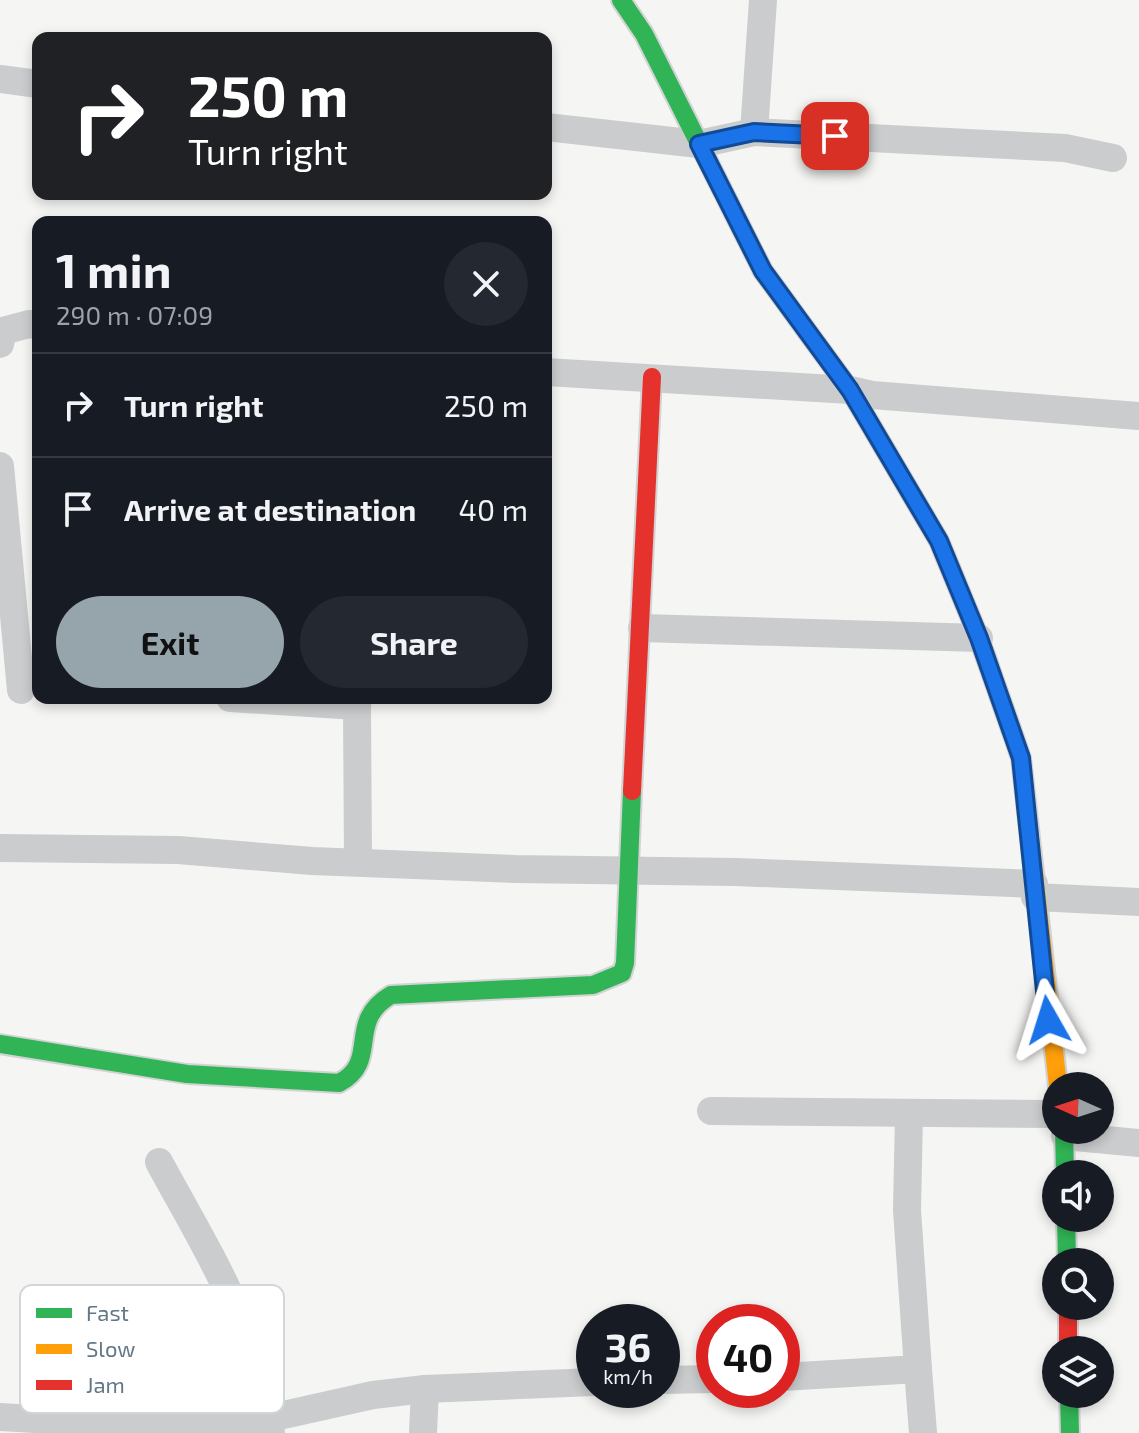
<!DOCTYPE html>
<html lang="en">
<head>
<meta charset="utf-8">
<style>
	body { margin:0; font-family:"Exo 2",sans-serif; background:#242831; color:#f1f3f6; height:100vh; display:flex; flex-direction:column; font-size:30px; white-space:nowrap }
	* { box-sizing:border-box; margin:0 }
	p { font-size:26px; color:#9ea1a6 }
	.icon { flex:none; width:44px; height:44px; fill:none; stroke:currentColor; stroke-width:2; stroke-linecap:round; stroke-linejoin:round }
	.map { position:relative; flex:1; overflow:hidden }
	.side { position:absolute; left:32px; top:216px; width:520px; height:488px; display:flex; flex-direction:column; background:#171b24; border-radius:16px; box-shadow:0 4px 12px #0003 }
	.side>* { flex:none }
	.banner { position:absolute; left:32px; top:32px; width:520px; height:168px; border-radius:16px; box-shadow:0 4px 12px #0003; background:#202124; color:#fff; overflow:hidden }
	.needle { width:52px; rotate:273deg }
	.tools { position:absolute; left:1042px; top:1072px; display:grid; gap:16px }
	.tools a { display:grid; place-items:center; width:72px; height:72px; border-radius:50%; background:#171b24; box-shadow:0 4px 12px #0003; font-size:40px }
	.speed { position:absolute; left:576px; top:1304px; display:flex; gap:16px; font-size:40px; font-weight:700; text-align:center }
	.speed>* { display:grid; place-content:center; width:104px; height:104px; border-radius:50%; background:#171b24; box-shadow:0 4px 12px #0003; line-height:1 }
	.speed small { font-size:20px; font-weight:400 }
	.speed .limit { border:12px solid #d22; background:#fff; color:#111 }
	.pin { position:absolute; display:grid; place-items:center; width:68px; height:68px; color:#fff; margin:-34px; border-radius:16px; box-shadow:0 4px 12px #0006 }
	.me { position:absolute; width:88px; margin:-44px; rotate:354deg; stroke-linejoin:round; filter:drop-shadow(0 0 6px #0008) }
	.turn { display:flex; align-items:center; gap:28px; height:168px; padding:0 24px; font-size:36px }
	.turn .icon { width:104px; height:104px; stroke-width:2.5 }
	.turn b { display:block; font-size:56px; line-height:68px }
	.round { display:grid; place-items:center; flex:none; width:84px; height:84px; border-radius:42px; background:#242831 }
	.overview { display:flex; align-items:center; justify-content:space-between; height:136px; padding:0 24px }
	h1 { font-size:48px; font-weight:700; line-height:60px }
	.cta { display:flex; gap:16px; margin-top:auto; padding:16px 24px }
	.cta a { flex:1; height:92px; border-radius:48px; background:#96a4ac; color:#111; font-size:32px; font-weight:700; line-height:92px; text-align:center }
	.cta a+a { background:#242831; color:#f1f3f6 }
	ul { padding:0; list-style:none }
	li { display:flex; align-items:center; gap:24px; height:104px; padding:0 24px; border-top:2px solid #363941 }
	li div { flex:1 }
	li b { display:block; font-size:30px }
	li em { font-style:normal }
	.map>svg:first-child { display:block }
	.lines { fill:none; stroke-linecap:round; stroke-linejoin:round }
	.fast-casing { stroke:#d2d3d4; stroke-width:22 }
	.slow-casing { stroke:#d2d3d4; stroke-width:22 }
	.jam-casing { stroke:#d2d3d4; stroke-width:22 }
	.street { stroke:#cacccd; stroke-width:28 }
	.fast { stroke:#30b455; stroke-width:18 }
	.slow { stroke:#ff9f0a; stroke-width:18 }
	.jam { stroke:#e5322d; stroke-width:18 }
	.route-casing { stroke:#114b97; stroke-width:20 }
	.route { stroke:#1a73e8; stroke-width:14 }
	.key { fill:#fff; stroke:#d0d6da; stroke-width:2 }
	.key-label { font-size:22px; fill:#637885 }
</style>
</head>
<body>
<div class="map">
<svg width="1139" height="1433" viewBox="0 0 1139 1433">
	<rect width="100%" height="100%" fill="#f5f5f3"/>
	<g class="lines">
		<!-- fast casing -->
		<g class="fast-casing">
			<g id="fast">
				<polyline points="621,0 644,34 763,271 850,390 939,541 979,638 1011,729"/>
				<path d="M0 1044 187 1074 339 1083C381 1061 345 1022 391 995L593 985 622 973 625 963 632 791"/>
				<polyline points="1064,1130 1065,1174"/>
				<polyline points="1066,1218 1067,1262"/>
				<polyline points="1069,1394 1070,1433"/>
			</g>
		</g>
		<!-- slow casing -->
		<g class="slow-casing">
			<polyline id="slow" points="1011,729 1021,758 1058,1086"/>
		</g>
		<!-- jam casing -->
		<g class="jam-casing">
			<g id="jam">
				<polyline points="632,791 652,377"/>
				<polyline points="1068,1306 1068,1350"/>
			</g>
		</g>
		<!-- street -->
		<g class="street">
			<polyline points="0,79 38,84"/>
			<polyline points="546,127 699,144 754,132 1065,148 1113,158"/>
			<polyline points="754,132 763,0"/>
			<polyline points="0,344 3,331 29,324 38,325"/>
			<polyline points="546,372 850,390 872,395 1139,416"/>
			<polyline points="0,466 21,690"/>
			<polyline points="642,628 979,638"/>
			<polyline points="230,698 357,706 358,698"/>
			<polyline points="357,706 358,862"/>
			<polyline points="0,848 178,850 312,861 515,869 736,872 1034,884"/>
			<polyline points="1035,897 1139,902"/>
			<polyline points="711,1111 1056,1114"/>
			<polyline points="1065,1136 1139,1143"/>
			<path d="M159 1162C205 1247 262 1335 271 1433"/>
			<polyline points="918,1369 923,1433"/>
			<polyline points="782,1377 918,1369 907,1210 909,1114"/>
			<polyline points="662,1380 714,1379"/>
			<polyline points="0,1417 191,1428 234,1426 373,1395 425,1389 594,1382"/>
			<polyline points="423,1433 425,1389"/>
		</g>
		<!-- fast -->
		<use href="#fast" class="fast"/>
		<!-- slow -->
		<use href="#slow" class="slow"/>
		<!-- jam -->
		<use href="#jam" class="jam"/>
	</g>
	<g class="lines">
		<!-- route casing -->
		<g class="route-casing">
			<polyline id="route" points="835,136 754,132 699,144 763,271 850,390 939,541 979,638 1021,758 1048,1020"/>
		</g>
		<!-- route -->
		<use href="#route" class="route"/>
	</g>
	<!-- legend -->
	<rect x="20" y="1285" width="264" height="128" rx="12" class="key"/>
	<rect x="36" y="1308" width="36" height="10" fill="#30b455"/>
	<rect x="36" y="1344" width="36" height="10" fill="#ff9f0a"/>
	<rect x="36" y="1380" width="36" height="10" fill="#e5322d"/>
	<g class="key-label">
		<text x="86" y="1321">Fast</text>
		<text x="86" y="1357">Slow</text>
		<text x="86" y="1393">Jam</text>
	</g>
</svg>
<div class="tools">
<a><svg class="needle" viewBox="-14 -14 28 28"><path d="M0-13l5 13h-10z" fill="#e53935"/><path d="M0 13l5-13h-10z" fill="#9ea1a6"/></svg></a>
<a><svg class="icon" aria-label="sound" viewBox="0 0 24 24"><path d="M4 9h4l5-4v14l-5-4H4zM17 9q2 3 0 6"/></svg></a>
<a><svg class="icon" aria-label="search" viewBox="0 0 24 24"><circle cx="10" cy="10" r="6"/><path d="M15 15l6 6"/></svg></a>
<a><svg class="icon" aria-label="layers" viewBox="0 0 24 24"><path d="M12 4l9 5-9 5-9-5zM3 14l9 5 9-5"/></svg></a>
</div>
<div class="speed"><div>36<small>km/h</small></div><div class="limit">40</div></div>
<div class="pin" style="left:835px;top:136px;background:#d93025"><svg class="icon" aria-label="arrive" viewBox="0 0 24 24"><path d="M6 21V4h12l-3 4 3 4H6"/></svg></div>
<svg class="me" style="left:1048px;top:1020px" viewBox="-20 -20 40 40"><path d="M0-17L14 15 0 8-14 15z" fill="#1a73e8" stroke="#fff" stroke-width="4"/></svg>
<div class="banner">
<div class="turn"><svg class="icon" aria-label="right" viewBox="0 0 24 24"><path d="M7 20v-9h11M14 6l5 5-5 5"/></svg><div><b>250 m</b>Turn right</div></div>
</div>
<section class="side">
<div class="overview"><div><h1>1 min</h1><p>290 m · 07:09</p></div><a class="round"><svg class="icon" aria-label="close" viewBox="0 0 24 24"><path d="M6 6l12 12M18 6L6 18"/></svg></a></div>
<ul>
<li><svg class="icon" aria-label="right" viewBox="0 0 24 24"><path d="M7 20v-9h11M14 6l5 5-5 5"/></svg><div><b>Turn right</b></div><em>250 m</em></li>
<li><svg class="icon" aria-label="arrive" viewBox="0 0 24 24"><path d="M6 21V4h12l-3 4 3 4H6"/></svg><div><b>Arrive at destination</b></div><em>40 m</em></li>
</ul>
<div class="cta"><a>Exit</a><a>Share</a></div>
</section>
</div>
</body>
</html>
